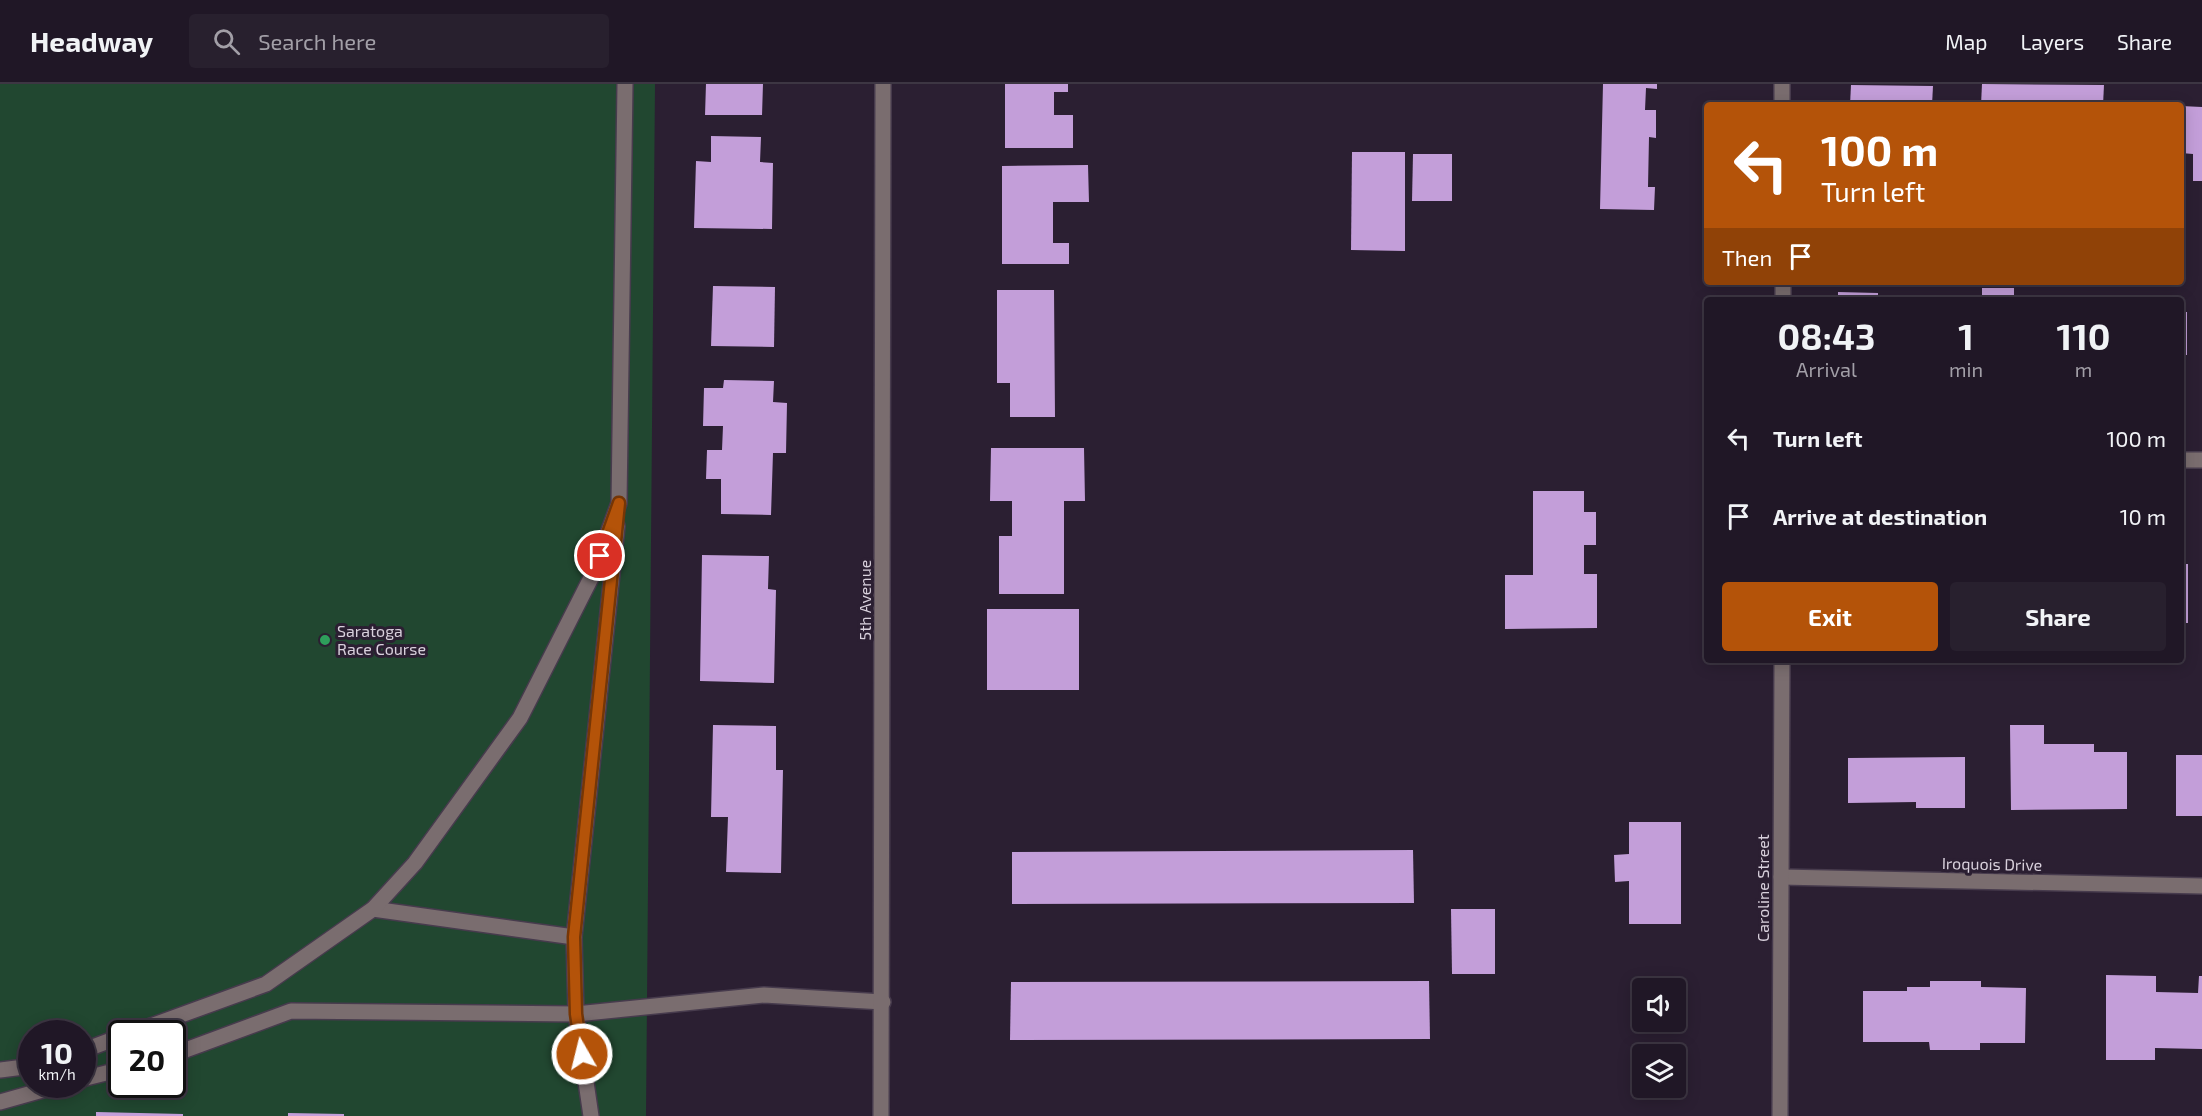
<!DOCTYPE html>
<html lang="en">
<head>
<meta charset="utf-8">
<style>
	body { margin:0; font-family:"Exo 2",sans-serif; background:#28202e; color:#f1f3f6; height:100vh; display:flex; flex-direction:column; font-size:22px; white-space:nowrap }
	* { box-sizing:border-box; margin:0 }
	p { font-size:20px; color:#a29fa7 }
	.icon { flex:none; width:33px; height:33px; fill:none; stroke:currentColor; stroke-width:2; stroke-linecap:round; stroke-linejoin:round }
	.map { position:relative; flex:1; overflow:hidden }
	.panel { position:absolute; left:1704px; top:213px; width:480px; height:366px; display:flex; flex-direction:column; background:#201726; border-radius:6px; box-shadow:0 3px 15px #0003,0 0 0 2px #3d3643 }
	.panel>* { flex:none }
	.top-card { position:absolute; left:1704px; top:18px; width:480px; height:183px; border-radius:6px; box-shadow:0 3px 15px #0003,0 0 0 2px #3d3643; background:#b45309; color:#fff; overflow:hidden }
	.fabs { position:absolute; left:1632px; top:894px; display:grid; gap:12px }
	.fabs a { display:grid; place-items:center; width:54px; height:54px; border-radius:6px; background:#201726; box-shadow:0 3px 15px #0003,0 0 0 2px #3d3643; font-size:30px }
	.speed { position:absolute; left:18px; top:936px; display:flex; gap:12px; font-size:30px; font-weight:700; text-align:center }
	.speed>* { display:grid; place-content:center; width:78px; height:78px; border-radius:50%; background:#201726; box-shadow:0 3px 15px #0003,0 0 0 2px #3d3643; line-height:1 }
	.speed small { font-size:15px; font-weight:400 }
	.speed .limit { border:3px solid #111; border-radius:9px; background:#fff; color:#111 }
	.pin { position:absolute; display:grid; place-items:center; width:51px; height:51px; color:#fff; margin:-26px; border:3px solid #fff; border-radius:50%; box-shadow:0 2px 6px #0007 }
	.me { position:absolute; width:66px; margin:-33px; rotate:352deg; stroke-linejoin:round; filter:drop-shadow(0 0 4px #0008) }
	.turn { display:flex; align-items:center; gap:21px; height:126px; padding:0 18px; font-size:27px }
	.turn .icon { width:78px; height:78px; stroke-width:2.5 }
	.turn b { display:block; font-size:42px; line-height:51px }
	.then { display:flex; align-items:center; height:57px; padding:0 18px; background:#0003; gap:12px; font-size:22px }
	.eta { display:flex; justify-content:space-evenly; align-items:center; height:102px; text-align:center }
	.eta b { font-size:36px; font-weight:700; line-height:42px }
	.primary-button { display:flex; gap:12px; margin-top:auto; padding:12px 18px }
	.primary-button a { flex:1; height:69px; border-radius:6px; background:#b45309; color:#fff; font-size:24px; font-weight:700; line-height:69px; text-align:center }
	.primary-button a+a { background:#28202e; color:#f1f3f6 }
	ul { padding:0; list-style:none }
	li { display:flex; align-items:center; gap:18px; height:78px; padding:0 18px }
	li div { flex:1 }
	li b { display:block; font-size:22px }
	li em { font-style:normal }
	header { display:flex; align-items:center; gap:36px; box-sizing:border-box; height:84px; padding:0 30px; background:#201726; border-bottom:2px solid #3d3643 }
	header strong { font-size:28px }
	nav { display:flex; gap:33px; margin-inline-start:auto; font-size:21px }
	.search { width:420px; height:54px; background:#28202e; display:flex; align-items:center; gap:15px; box-sizing:border-box; padding:0 21px; border-radius:6px; color:#a29fa7; font-size:22px }
	.map>svg:first-child { display:block }
	.green { fill:#214730; fill-rule:evenodd }
	.building { fill:#c39ed9 }
	.lines { fill:none; stroke-linecap:round; stroke-linejoin:round }
	.minor-casing { stroke:#473b4d; stroke-width:18 }
	.minor { stroke:#7a6d6f; stroke-width:15 }
	.route-casing { stroke:#753606; stroke-width:15 }
	.route { stroke:#b45309; stroke-width:10 }
	.leisure-dot { fill:#2e9e5b; stroke:#2b1f32; stroke-width:2 }
	.labels { text-anchor:middle; stroke-width:6; stroke-linejoin:round; paint-order:stroke }
	.street-label { font-size:16px; fill:#d8d0dc; stroke:#2b1f32 }
	.poi-label { font-size:16px; fill:#d8d0dc; stroke:#2b1f32; text-anchor:start }
</style>
</head>
<body>
<header>
<strong>Headway</strong>
<div class="search"><svg class="icon" aria-label="search" viewBox="0 0 24 24"><circle cx="10" cy="10" r="6"/><path d="M15 15l6 6"/></svg>Search here</div>
<nav><a>Map</a><a>Layers</a><a>Share</a></nav>
</header>
<div class="map">
<svg width="2202" height="1032" viewBox="0 0 2202 1032">
	<rect width="100%" height="100%" fill="#2b1f32"/>
	<!-- green -->
	<path class="green" d="M0 0H655L646 1032H0ZM32 950H82V1000H32ZM122 950H172V1000H122Z"/>
	<!-- building -->
	<g class="building">
		<polygon points="706,0 763,0 762,31 705,31"/>
		<polygon points="1005,0 1068,0 1068,8 1054,8 1054,31 1073,31 1073,64 1005,64"/>
		<polygon points="1603,0 1657,0 1657,5 1646,4 1645,26 1656,26 1656,54 1649,53 1648,103 1655,103 1654,126 1600,125"/>
		<polygon points="1982,0 2104,1 2103,21 1981,21"/>
		<polygon points="1851,1 1933,2 1932,21 1850,21"/>
		<polygon points="2181,22 2202,23 2202,97 2193,97 2193,70 2181,69"/>
		<polygon points="711,52 761,53 760,78 773,79 772,145 694,144 696,77 711,78"/>
		<polygon points="1352,68 1405,68 1405,167 1351,166"/>
		<polygon points="1413,70 1452,70 1452,117 1412,117"/>
		<polygon points="1088,81 1089,118 1053,118 1053,159 1069,159 1069,180 1002,180 1002,82"/>
		<polygon points="713,202 775,203 774,263 711,262"/>
		<rect x="1982" y="204" width="32" height="12"/>
		<polygon points="997,206 1054,206 1055,333 1010,333 1010,299 997,299"/>
		<polygon points="1838,208 1878,209 1878,216 1838,216"/>
		<rect x="2181" y="228" width="6" height="43"/>
		<polygon points="724,296 774,297 773,318 787,319 786,369 773,369 771,431 721,430 721,395 706,395 707,366 722,366 723,342 703,342 704,304 723,304"/>
		<polygon points="991,364 1084,364 1085,417 1064,417 1064,510 999,510 999,452 1012,452 1012,417 990,417"/>
		<polygon points="1533,407 1584,407 1584,428 1596,428 1596,461 1584,461 1584,490 1597,490 1597,544 1505,545 1505,491 1533,491"/>
		<polygon points="702,471 769,472 768,505 776,506 774,599 700,597"/>
		<rect x="2181" y="480" width="7" height="59"/>
		<rect x="987" y="525" width="92" height="81"/>
		<polygon points="713,641 776,642 776,686 783,686 781,789 726,788 728,733 711,733"/>
		<polygon points="2010,641 2044,641 2044,660 2094,660 2094,668 2127,668 2127,725 2011,726"/>
		<rect x="2176" y="671" width="26" height="61"/>
		<polygon points="1965,673 1965,724 1916,724 1916,718 1848,719 1848,674"/>
		<polygon points="1629,738 1681,738 1681,840 1629,840 1629,797 1615,798 1614,771 1629,770"/>
		<polygon points="1413,766 1414,819 1012,820 1012,768"/>
		<polygon points="1451,825 1495,825 1495,890 1452,890"/>
		<polygon points="2106,891 2156,892 2156,908 2198,909 2199,892 2202,892 2202,965 2155,964 2155,976 2106,976"/>
		<polygon points="1429,897 1430,955 1010,956 1011,898"/>
		<polygon points="1930,897 1981,897 1981,903 2026,904 2025,959 1980,959 1980,966 1930,966 1929,958 1863,958 1863,907 1907,907 1907,903 1930,903"/>
		<polygon points="96,1028 183,1030 183,1032 96,1032"/>
		<polygon points="288,1029 344,1030 344,1032 288,1032"/>
	</g>
	<g class="lines">
		<!-- minor casing -->
		<g class="minor-casing">
			<g id="minor">
				<polyline points="1782,0 1782,21"/>
				<polyline points="1783,198 1783,216"/>
				<polyline points="2181,376 2202,376"/>
				<polyline points="617,442 574,853 576,930 764,911 883,918"/>
				<polyline points="1781,793 2202,802"/>
				<polyline points="373,825 574,853"/>
				<polyline points="129,950 266,900 373,825 415,779 520,634 593,490 619,419 625,0"/>
				<polyline points="82,967 122,952"/>
				<polyline points="172,971 291,927 576,930 591,1032"/>
				<polyline points="0,986 32,982"/>
				<polyline points="82,995 122,985"/>
				<polyline points="0,1018 64,1000"/>
				<polyline points="881,1032 883,0"/>
				<polyline points="1780,1032 1782,576"/>
			</g>
		</g>
		<!-- minor -->
		<use href="#minor" class="minor"/>
	</g>
	<g class="lines">
		<!-- route casing -->
		<g class="route-casing">
			<polyline id="route" points="582,970 576,930 574,853 619,419 600,472"/>
		</g>
		<!-- route -->
		<use href="#route" class="route"/>
	</g>
	<!-- markers -->
	<circle class="leisure-dot" cx="325" cy="556" r="6"/>
	<g class="labels">
		<!-- street labels -->
		<g class="street-label">
			<text transform="translate(865 516) rotate(-90)" y="6">5th Avenue</text>
			<text transform="translate(1992 780) rotate(1)" y="6">Iroquois Drive</text>
			<text transform="translate(1763 804) rotate(-90)" y="6">Caroline Street</text>
		</g>
		<!-- poi labels -->
		<g class="poi-label">
			<text x="337" y="553">Saratoga<tspan x="337" dy="18">Race Course</tspan></text>
		</g>
	</g>
</svg>
<div class="fabs">
<a><svg class="icon" aria-label="sound" viewBox="0 0 24 24"><path d="M4 9h4l5-4v14l-5-4H4zM17 9q2 3 0 6"/></svg></a>
<a><svg class="icon" aria-label="layers" viewBox="0 0 24 24"><path d="M12 4l9 5-9 5-9-5zM3 14l9 5 9-5"/></svg></a>
</div>
<div class="speed"><div>10<small>km/h</small></div><div class="limit">20</div></div>
<div class="pin" style="left:600px;top:472px;background:#d93025"><svg class="icon" aria-label="arrive" viewBox="0 0 24 24"><path d="M6 21V4h12l-3 4 3 4H6"/></svg></div>
<svg class="me" style="left:582px;top:970px" viewBox="-20 -20 40 40"><circle r="17" fill="#b45309" stroke="#fff" stroke-width="3"/><path d="M0-11L8 9 0 5-8 9z" fill="#fff"/></svg>
<div class="top-card">
<div class="turn"><svg class="icon" aria-label="left" viewBox="0 0 24 24"><path d="M17 20v-9H6M10 6l-5 5 5 5"/></svg><div><b>100 m</b>Turn left</div></div>
<div class="then">Then<svg class="icon" aria-label="arrive" viewBox="0 0 24 24"><path d="M6 21V4h12l-3 4 3 4H6"/></svg></div>
</div>
<section class="panel">
<div class="eta">
<div><b>08:43</b><p>Arrival</p></div>
<div><b>1</b><p>min</p></div>
<div><b>110</b><p>m</p></div>
</div>
<ul>
<li><svg class="icon" aria-label="left" viewBox="0 0 24 24"><path d="M17 20v-9H6M10 6l-5 5 5 5"/></svg><div><b>Turn left</b></div><em>100 m</em></li>
<li><svg class="icon" aria-label="arrive" viewBox="0 0 24 24"><path d="M6 21V4h12l-3 4 3 4H6"/></svg><div><b>Arrive at destination</b></div><em>10 m</em></li>
</ul>
<div class="primary-button"><a>Exit</a><a>Share</a></div>
</section>
</div>
</body>
</html>
